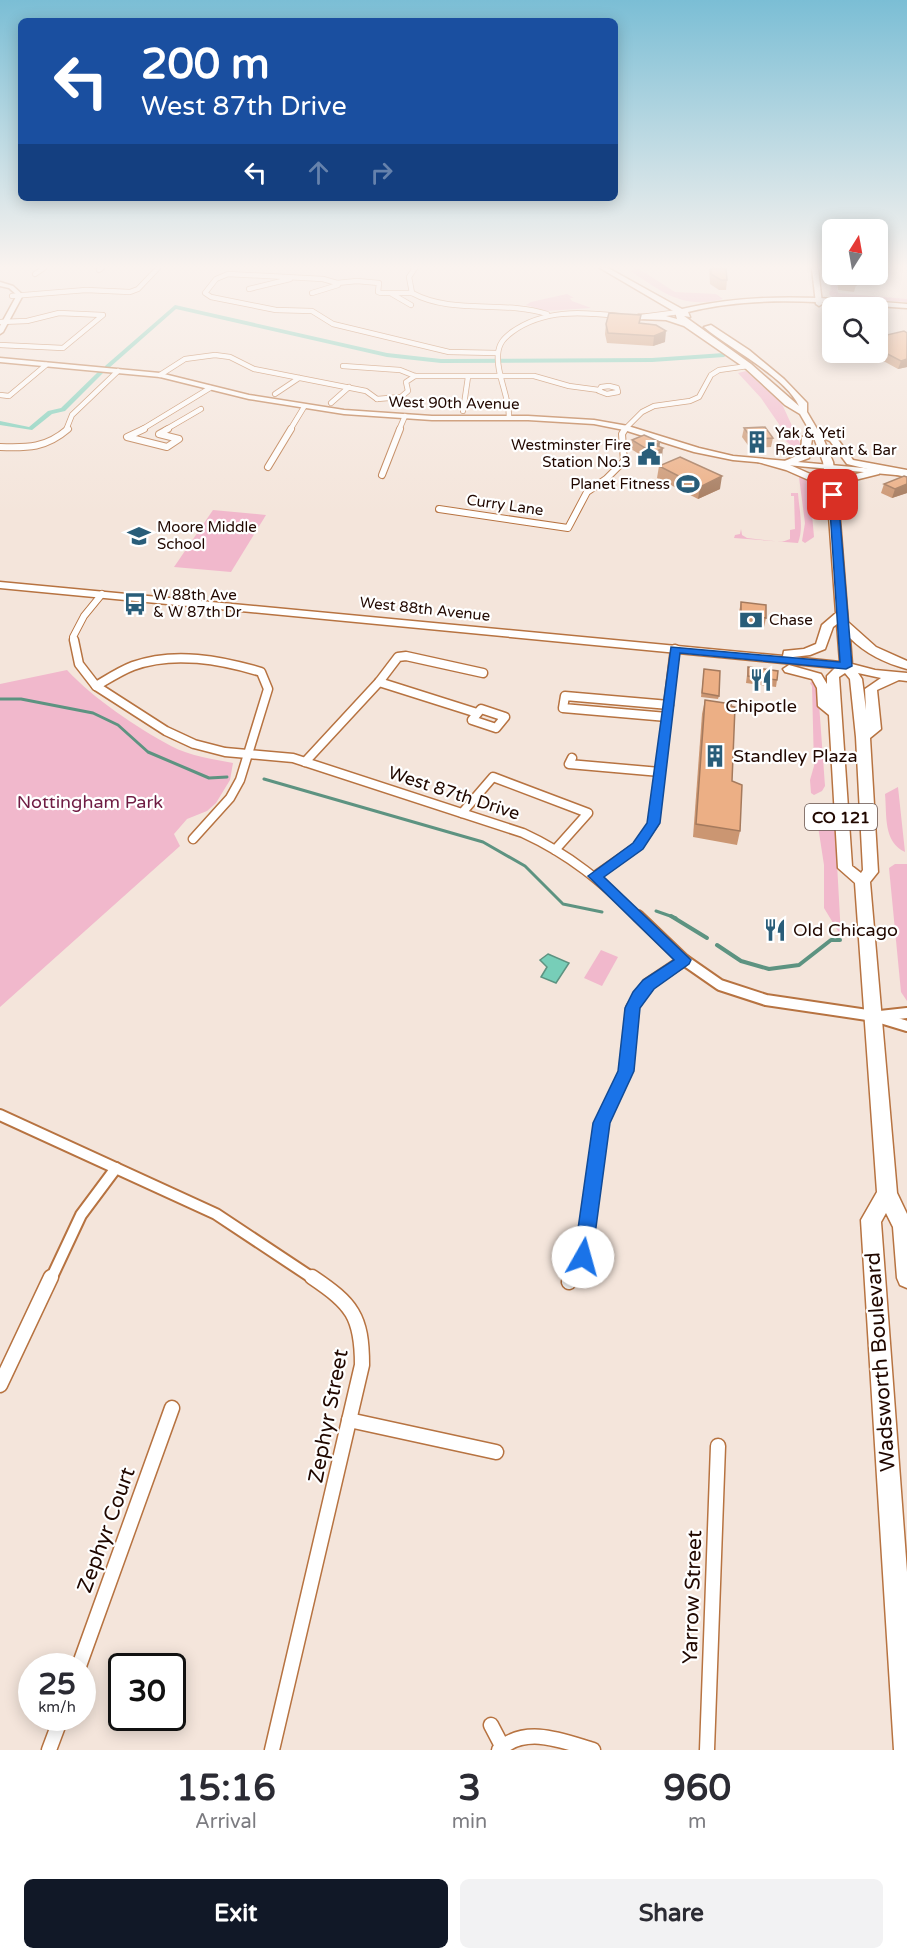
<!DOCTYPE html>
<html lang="en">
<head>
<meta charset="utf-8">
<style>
	body { margin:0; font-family:"Varela Round",sans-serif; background:#f2f2f3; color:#2b2b33; height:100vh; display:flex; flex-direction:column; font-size:22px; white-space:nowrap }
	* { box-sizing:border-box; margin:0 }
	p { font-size:20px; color:#7c7c81 }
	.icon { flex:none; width:33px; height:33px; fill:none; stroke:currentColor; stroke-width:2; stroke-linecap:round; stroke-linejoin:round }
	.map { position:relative; height:1750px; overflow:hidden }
	.panel { display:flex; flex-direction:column; background:#fff; flex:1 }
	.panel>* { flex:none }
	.hud { position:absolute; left:18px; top:18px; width:600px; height:183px; border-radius:9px; box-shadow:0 3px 15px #0003; background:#1a4fa0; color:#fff; overflow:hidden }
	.needle { width:39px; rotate:11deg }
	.tools { position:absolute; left:822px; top:219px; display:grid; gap:12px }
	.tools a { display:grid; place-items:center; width:66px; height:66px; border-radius:9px; background:#fff; box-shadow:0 3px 15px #0003; font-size:30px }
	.speed { position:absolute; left:18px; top:1653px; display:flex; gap:12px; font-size:30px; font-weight:700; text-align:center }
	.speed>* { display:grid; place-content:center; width:78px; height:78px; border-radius:50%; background:#fff; box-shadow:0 3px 15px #0003; line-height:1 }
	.speed small { font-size:15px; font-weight:400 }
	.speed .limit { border:3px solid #111; border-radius:9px; background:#fff; color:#111 }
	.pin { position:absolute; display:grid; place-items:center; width:51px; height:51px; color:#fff; margin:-26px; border-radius:12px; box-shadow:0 3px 9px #0006 }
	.me { position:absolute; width:66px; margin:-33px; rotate:7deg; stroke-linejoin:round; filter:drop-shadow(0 0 4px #0008) }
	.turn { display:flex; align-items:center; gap:21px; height:126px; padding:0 24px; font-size:27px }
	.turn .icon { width:78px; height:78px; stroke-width:2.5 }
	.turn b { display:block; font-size:42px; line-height:51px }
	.lanes { display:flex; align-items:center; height:57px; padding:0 24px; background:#0003; justify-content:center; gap:30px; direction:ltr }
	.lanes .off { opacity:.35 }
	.eta { display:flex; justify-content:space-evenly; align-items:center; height:102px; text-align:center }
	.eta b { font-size:36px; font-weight:700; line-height:42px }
	.cta { display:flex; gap:12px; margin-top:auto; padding:12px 24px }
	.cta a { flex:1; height:69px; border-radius:9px; background:#111827; color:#fff; font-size:24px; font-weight:700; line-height:69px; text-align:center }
	.cta a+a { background:#f2f2f3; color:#2b2b33 }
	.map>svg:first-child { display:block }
	.green { fill:#f1b8cc }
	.water { fill:#77ceb8; stroke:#5d9381; stroke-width:1.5 }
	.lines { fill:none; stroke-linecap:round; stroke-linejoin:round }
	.stream-far1 { stroke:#5d9381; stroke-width:3 }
	.stream { stroke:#5d9381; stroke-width:4 }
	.canal { fill:#77ceb8; fill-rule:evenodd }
	.minor-far4-casing { stroke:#b77341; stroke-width:6 }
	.minor-far3-casing { stroke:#b77341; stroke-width:8 }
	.minor-far2-casing { stroke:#b77341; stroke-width:11 }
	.minor-far1-casing { stroke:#b77341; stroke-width:14 }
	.minor-casing { stroke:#b77341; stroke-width:17 }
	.tertiary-casing { stroke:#b77341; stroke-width:3 }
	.primary-casing { stroke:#b77341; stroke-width:3 }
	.minor-far4 { stroke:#fff; stroke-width:4.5 }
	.minor-far3 { stroke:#fff; stroke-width:6 }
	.minor-far2 { stroke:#fff; stroke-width:8 }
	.minor-far1 { stroke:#fff; stroke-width:10 }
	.minor { stroke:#fff; stroke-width:14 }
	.tertiary { fill:#fff; fill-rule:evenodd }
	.primary { fill:#fff; fill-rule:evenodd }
	.wall { fill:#cb9672 }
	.shaded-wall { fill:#a57a5d }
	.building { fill:#ecaf85; stroke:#a57a5d; stroke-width:1.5 }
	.route { fill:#1a73e8; stroke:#114b97; stroke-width:1.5 }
	.labels { text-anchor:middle; stroke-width:4.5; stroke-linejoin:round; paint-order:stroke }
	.far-street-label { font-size:15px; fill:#210800; stroke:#fff }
	.far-poi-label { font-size:15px; fill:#210800; stroke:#fff; text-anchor:start }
	.shield { fill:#fff; stroke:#64524c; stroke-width:1.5 }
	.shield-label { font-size:16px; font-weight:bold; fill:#210800 }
	.poi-label { font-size:18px; fill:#210800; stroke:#fff; text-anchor:start }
	.street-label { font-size:18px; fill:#210800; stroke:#fff }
	.park-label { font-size:18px; fill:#6f1c43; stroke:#fff }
	.near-street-label { font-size:21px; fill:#210800; stroke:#fff }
</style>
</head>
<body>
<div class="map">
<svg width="907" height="1750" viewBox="0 0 907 1750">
	<rect width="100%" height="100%" fill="#f4e5db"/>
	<!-- green -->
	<g class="green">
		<polygon points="829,268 832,268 832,274 835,275 838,293 907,299 907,302 832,297 829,294 831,287"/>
		<path d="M639 269 675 292 716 294 723 299C682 310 661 291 629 270Z"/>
		<polygon points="567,294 574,298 570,298 572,301 591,308 545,311 526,305 531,302"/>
		<path d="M746 371 782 404 804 452 799 456C794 444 784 443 781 434L783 430 761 398 738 373Z"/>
		<polygon points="799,477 809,480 814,537 805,543 802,541 805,523"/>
		<path d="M791 493H798C799 509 804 528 798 543L734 538 735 535 740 534 741 529 742 535 747 538 782 542 790 539V530L795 529 794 496H791Z"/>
		<polygon points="213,510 266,515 231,572 174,567"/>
		<path d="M67 670C94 699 136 727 171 746 190 756 212 759 233 763L230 780 216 803 207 811 187 819 174 834 180 846 0 1007V684Z"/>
		<polygon points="813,681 818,690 825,786 822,791 814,795 811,793 810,780 814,766 812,686 810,683"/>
		<path d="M898 787 905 852C883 842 887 816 885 794Z"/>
		<polygon points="816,813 828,819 835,827 841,936 824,908 824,865"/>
		<polygon points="895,864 907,864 907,1001 901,992 889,868"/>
		<polygon points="601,950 618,957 602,986 584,978"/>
	</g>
	<!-- water -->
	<polygon class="water" points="548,954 569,963 556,983 541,977 547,967 540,960"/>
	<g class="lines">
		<!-- stream-far1 -->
		<g class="stream-far1">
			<polyline points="0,699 21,699 93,713 118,725 148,752 209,778 227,777"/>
			<polyline points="264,779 483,842 525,866 563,904 602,912"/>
			<polyline points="656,911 676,918"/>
		</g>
		<!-- stream -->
		<g class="stream">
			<polyline points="671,916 707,938"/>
			<polyline points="717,945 741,961 769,969 799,965 831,940 840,940"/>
		</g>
		<!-- canal -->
		<g class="canal">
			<polygon points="175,305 387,353 441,359 652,358 724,353 727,355 724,357 652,362 441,363 387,357 176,309 109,368 105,368 105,366"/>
			<polygon points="99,371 104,372 65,411 52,414 32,430 0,425 0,421 29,427 48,411 61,408"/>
		</g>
		<!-- minor-far4 casing -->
		<g class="minor-far4-casing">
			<g id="minor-far4">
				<path d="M415 268 409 277 412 293C453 315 503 300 547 314"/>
				<polyline points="99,270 102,268"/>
				<polyline points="35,274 44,268"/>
				<polyline points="337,283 323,279 228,274 216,279 205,293 211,297 276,310 312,311 333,324 449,352 497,353"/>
				<polyline points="249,289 290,279"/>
				<polyline points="312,293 338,285 337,283 357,281 379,283 378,292 381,293 412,293"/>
				<polyline points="392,294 411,305"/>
				<polyline points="12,296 86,290 130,292 138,289 158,268"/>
				<polyline points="641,317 679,312"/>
				<polyline points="0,322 27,321 59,313 103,315 63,348 0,345"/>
				<polyline points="343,366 400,370 415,376 534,376 569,386 599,390"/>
				<polyline points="160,375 185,359 215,355 230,357 254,369 366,391 377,399"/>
				<polygon points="609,386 617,388 618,392 607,394 599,391 601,387"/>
				<polyline points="275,394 299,378"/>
				<polyline points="0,395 9,396 46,365"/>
				<polyline points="377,399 401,397 408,391 406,382 415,376"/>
				<polyline points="331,403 349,387"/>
				<polyline points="463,411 468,377"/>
				<path d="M509 417C509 395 496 374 498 354 499 343 504 338 512 332 544 309 582 312 619 316"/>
				<polyline points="66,430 72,415 118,371"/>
				<polyline points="141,430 210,388"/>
				<polyline points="165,430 201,409"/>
				<polyline points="290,430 304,407"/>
				<polyline points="399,430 405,416"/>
				<polyline points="624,430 642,412 654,406 690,401 699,397 711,375 719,370 748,366"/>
			</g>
		</g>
		<!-- minor-far3 casing -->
		<g class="minor-far3-casing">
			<g id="minor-far3">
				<polyline points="144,429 127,437 167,447 179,439 159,434 168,429"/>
				<path d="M0 447C28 448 46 448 68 429"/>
				<polyline points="268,467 291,429"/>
				<polyline points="382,475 400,429"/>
				<polyline points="439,509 568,528 587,492 606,479 624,461 622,434 625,429"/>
				<polyline points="74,642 73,637 84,616 102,594"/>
			</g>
		</g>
		<!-- minor-far2 casing -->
		<g class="minor-far2-casing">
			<g id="minor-far2">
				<path d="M74 640 79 664 96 686 166 731 194 744 225 752 293 758 523 833C571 855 602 882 639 918"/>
				<polyline points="379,682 477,713"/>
				<path d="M96 686C108 679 120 671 133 666 174 651 221 660 261 672L268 689 240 780 230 798 193 839"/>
				<polygon points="481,709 505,717 496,728 472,720"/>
				<polyline points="667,717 563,708 565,696 669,705"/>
				<polyline points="572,758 569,764 660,772"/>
				<polyline points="305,762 379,682 398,657 406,656 483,673"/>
				<polyline points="462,813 493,777 588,813 555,850"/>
				<polyline points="595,876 638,846 654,823 675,649"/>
			</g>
		</g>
		<!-- minor-far1 casing -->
		<g class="minor-far1-casing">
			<g id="minor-far1">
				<polyline points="638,916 684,960 720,985 766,1000 874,1016 907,1026"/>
				<polyline points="880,1016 907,1013"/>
				<polyline points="0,1115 216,1214 314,1279"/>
				<polyline points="51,1279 81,1215 116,1168"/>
				<polyline points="571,1279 583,1257 602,1123 626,1071 632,1008 648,984 684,960"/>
			</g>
		</g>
		<!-- minor casing -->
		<g class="minor-casing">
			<g id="minor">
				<polyline points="569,1282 572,1277"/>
				<polyline points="0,1385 51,1277"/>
				<polyline points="349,1420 496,1452"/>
				<polyline points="79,1666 172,1408"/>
				<polyline points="491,1725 502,1746"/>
				<polyline points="49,1750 61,1718"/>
				<path d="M272 1750 362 1365C362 1316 352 1304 312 1277"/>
				<path d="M499 1750C525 1725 563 1741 593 1750"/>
				<polyline points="707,1750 718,1446"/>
			</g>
		</g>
		<!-- tertiary casing -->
		<g class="tertiary-casing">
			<g id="tertiary">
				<polygon points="812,268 818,268 822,304 819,306 816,304"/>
				<polygon points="0,282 13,286 23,295 3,332 0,334 0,326 17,295 9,288 0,286"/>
				<polygon points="0,358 160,373 249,395 344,410 432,416 528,416 594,420 628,426 699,448 733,456 907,472 907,476 733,460 694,452 624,430 594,424 528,420 432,420 344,414 249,399 160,377 0,362"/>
			</g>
		</g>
		<!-- primary casing -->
		<g class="primary-casing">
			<path id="primary" d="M600 268H608L682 309C757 291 831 298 907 304V308C834 303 760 294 688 312L690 317 684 316 751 364 799 406C785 376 728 348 704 327L711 325 749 350 784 379 807 403V412L817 429 836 437 853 460 907 470V477L880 471 879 474 855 480 844 487 838 495 848 622 876 647 907 661V669C885 663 866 654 850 638L852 664 875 670 907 673V681L899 680 877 690 881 729 870 738 878 872 870 882 897 1193 907 1214V1288L900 1285 897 1278 893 1227 886 1213 881 1222 907 1572V1750H894L861 1220 877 1192 855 883 838 868 829 715 818 706 817 688 812 679 785 672 783 669 789 665 821 674 827 684V676L835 668 0 588V582L783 656 784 651 804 649 816 644 822 625 836 613 827 488 786 470 758 462 763 459 780 463 801 454 802 437 811 433 800 414 785 405 745 368 684 326 666 320 638 319V315H641L666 316 677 319 675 312ZM814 438 823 462 826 481 790 465 809 458 812 439ZM823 438 830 441 847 464 872 470 848 476 836 484 833 462ZM837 624 840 662 793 657 810 655 825 649 833 627ZM845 673 850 679 856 737 863 870 861 873 852 866 839 677ZM858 673 881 678 865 689 866 710 862 679Z"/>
		</g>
		<!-- minor-far4 -->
		<use href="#minor-far4" class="minor-far4"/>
		<!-- minor-far3 -->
		<use href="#minor-far3" class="minor-far3"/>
		<!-- minor-far2 -->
		<use href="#minor-far2" class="minor-far2"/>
		<!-- minor-far1 -->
		<use href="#minor-far1" class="minor-far1"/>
		<!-- minor -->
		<use href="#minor" class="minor"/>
		<!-- tertiary -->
		<use href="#tertiary" class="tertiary"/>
		<!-- primary -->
		<use href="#primary" class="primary"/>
	</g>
	<!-- wall -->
	<g class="wall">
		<polygon points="709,268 726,268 727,280 726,290 719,290 710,284"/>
		<polygon points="836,274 850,274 850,277 856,285 854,292 838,290"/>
		<polygon points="641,315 640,324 665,342 653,346 607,343 605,334 606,324"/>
		<polygon points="878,337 907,367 898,369 867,352 878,352"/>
		<polygon points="744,428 773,438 771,447 750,448 742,437"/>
		<polygon points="632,440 660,442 659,447 662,457 652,462 631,449"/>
		<polygon points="659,466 720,489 698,499 657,478"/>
		<polygon points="907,477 907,493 892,498 881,493 884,484"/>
		<polygon points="741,602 766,618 764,627 739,624 739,612"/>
		<polygon points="748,667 777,680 776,687 746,683"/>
		<polygon points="704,669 719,696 718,699 701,697"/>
		<polygon points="705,700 732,781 740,831 737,845 693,837 702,714"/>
	</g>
	<!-- shaded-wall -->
	<g class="shaded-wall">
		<polygon points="666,331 665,342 653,346 654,336"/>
		<polygon points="907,359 907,367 898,369 901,361"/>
		<polygon points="660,442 659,450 663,448 662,457 652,462 655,445"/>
		<polygon points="722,476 720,489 698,499 700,487"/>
		<polygon points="907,484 907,493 892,498 895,489"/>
	</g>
	<!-- building -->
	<g class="building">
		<polygon points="711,268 726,268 727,280 721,280 711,274"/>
		<polygon points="838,274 850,274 850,277 854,277 856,285 840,284"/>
		<polygon points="609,313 641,315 639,323 656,325 666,331 654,336 608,333 606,324"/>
		<polygon points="904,331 907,333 907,359 901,361 878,349 878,337"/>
		<polygon points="765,427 773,438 752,439 744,428"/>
		<polygon points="644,435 660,442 655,445 663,448 653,453 632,440"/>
		<polygon points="680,457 722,476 700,487 659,466"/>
		<polygon points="904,476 907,477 907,484 895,489 884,484"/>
		<polygon points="741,602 766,605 766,618 741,614"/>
		<polygon points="748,667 778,671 777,680 748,676"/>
		<polygon points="704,669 720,671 719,696 702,693"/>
		<polygon points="705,700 731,704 731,706 735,707 732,781 742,785 740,831 696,824"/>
	</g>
	<!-- sky -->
	<linearGradient id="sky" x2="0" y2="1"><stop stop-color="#7bbed5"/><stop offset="0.52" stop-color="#faf3ef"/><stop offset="1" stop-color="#faf3ef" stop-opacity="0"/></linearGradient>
	<rect width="907" height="513" fill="url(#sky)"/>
	<!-- route -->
	<polygon class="route" points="833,492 838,495 852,666 846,669 680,653 660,823 643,849 604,877 691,960 689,964 654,989 640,1008 634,1071 610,1123 592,1257 589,1263 583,1265 576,1263 574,1257 593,1123 618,1071 625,1008 633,992 643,980 674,960 588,876 633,843 647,823 671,647 840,662 829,495"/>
	<!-- icons -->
	<defs>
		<g id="building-bare" transform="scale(1.8)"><path d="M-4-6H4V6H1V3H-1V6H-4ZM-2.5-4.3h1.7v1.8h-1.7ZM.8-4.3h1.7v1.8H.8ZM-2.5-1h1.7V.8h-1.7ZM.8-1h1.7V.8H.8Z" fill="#295d79" stroke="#fff" stroke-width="2.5" paint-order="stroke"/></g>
		<g id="civic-bare" transform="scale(1.8)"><path d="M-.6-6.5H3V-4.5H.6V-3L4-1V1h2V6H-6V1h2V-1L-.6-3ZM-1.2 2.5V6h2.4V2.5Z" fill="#295d79" stroke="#fff" stroke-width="2.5" paint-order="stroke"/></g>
		<g id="stadium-bare" transform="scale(1.8)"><path d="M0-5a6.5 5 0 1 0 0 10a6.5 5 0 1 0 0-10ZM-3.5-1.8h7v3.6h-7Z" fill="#295d79" stroke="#fff" stroke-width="2.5" paint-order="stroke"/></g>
		<g id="school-bare" transform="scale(1.8)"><path d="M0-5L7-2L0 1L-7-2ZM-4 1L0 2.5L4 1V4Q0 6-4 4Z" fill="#295d79" stroke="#fff" stroke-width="2.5" paint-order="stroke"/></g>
		<g id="bus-bare" transform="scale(1.8)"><path d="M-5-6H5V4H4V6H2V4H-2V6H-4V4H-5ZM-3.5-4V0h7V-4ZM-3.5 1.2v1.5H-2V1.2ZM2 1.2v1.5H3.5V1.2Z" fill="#295d79" stroke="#fff" stroke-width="2.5" paint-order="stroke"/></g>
		<g id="bank-bare" transform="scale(1.8)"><path d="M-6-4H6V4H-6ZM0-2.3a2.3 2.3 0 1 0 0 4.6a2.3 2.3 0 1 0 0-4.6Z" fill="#295d79" stroke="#fff" stroke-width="2.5" paint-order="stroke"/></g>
		<g id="restaurant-bare" transform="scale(1.8)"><path d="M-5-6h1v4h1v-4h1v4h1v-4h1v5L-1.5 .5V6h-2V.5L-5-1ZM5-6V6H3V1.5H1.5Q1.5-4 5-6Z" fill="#295d79" stroke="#fff" stroke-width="2.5" paint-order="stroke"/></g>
	</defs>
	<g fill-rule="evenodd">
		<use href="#building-bare" x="757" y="442"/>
		<use href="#civic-bare" x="649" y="454"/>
		<use href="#stadium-bare" x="688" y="484"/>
		<use href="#school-bare" x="139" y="536"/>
		<use href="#bus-bare" x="135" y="604"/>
		<use href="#bank-bare" x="751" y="620"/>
		<use href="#restaurant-bare" x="761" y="680"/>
		<use href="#building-bare" x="715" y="756"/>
		<use href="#restaurant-bare" x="775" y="930"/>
	</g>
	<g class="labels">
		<!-- far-street labels -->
		<g class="far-street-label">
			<text transform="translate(454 403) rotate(1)" y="5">West 90th Avenue</text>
			<text transform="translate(505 505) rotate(8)" y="5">Curry Lane</text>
			<text transform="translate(425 609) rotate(6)" y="5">West 88th Avenue</text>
		</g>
		<!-- far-poi labels -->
		<g class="far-poi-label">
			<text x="775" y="438">Yak &amp; Yeti<tspan x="775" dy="17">Restaurant &amp; Bar</tspan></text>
			<text x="631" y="450" text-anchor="end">Westminster Fire<tspan x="631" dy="17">Station No.3</tspan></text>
			<text x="670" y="489" text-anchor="end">Planet Fitness</text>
			<text x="157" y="532">Moore Middle<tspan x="157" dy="17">School</tspan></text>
			<text x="153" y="600">W 88th Ave<tspan x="153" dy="17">&amp; W 87th Dr</tspan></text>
			<text x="769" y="625">Chase</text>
		</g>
		<!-- shield labels -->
		<rect class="shield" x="805" y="804" width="72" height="26" rx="4.5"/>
		<g class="shield-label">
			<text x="841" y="823">CO 121</text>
		</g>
		<!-- poi labels -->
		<g class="poi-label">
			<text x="761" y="712" text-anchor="middle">Chipotle</text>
			<text x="733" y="762">Standley Plaza</text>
			<text x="793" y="936">Old Chicago</text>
		</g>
		<!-- street labels -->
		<g class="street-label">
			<text transform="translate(454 793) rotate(18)" y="6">West 87th Drive</text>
		</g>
		<!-- park labels -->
		<g class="park-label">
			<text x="90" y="808">Nottingham Park</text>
		</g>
		<!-- near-street labels -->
		<g class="near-street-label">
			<text transform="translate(880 1362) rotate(-94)" y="7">Wadsworth Boulevard</text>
			<text transform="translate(328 1416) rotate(-79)" y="7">Zephyr Street</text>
			<text transform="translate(106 1530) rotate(-70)" y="7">Zephyr Court</text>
			<text transform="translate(692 1597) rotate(-88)" y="7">Yarrow Street</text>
		</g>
	</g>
</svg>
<div class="tools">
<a><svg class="needle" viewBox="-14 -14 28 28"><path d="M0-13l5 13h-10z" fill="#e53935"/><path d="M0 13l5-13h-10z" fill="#7c7c81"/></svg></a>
<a><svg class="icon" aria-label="search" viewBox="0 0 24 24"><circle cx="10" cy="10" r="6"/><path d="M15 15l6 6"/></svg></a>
</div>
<div class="speed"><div>25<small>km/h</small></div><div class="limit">30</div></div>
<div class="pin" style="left:833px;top:495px;background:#d93025"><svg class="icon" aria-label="arrive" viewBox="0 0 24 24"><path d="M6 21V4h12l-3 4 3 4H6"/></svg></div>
<svg class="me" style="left:583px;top:1257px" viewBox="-20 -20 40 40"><circle r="19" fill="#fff"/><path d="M0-13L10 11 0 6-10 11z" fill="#1a73e8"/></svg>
<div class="hud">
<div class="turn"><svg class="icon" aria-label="left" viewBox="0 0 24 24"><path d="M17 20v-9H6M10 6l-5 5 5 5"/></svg><div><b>200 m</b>West 87th Drive</div></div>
<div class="lanes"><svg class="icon" aria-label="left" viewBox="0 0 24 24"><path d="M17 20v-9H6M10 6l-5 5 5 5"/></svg><svg class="icon off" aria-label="ahead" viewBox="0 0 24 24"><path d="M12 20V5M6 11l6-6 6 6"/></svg><svg class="icon off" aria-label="right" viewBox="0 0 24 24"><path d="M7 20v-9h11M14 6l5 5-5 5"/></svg></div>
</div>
</div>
<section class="panel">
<div class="eta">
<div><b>15:16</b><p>Arrival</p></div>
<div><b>3</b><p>min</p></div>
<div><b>960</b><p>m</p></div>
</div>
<div class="cta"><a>Exit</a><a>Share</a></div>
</section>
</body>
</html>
